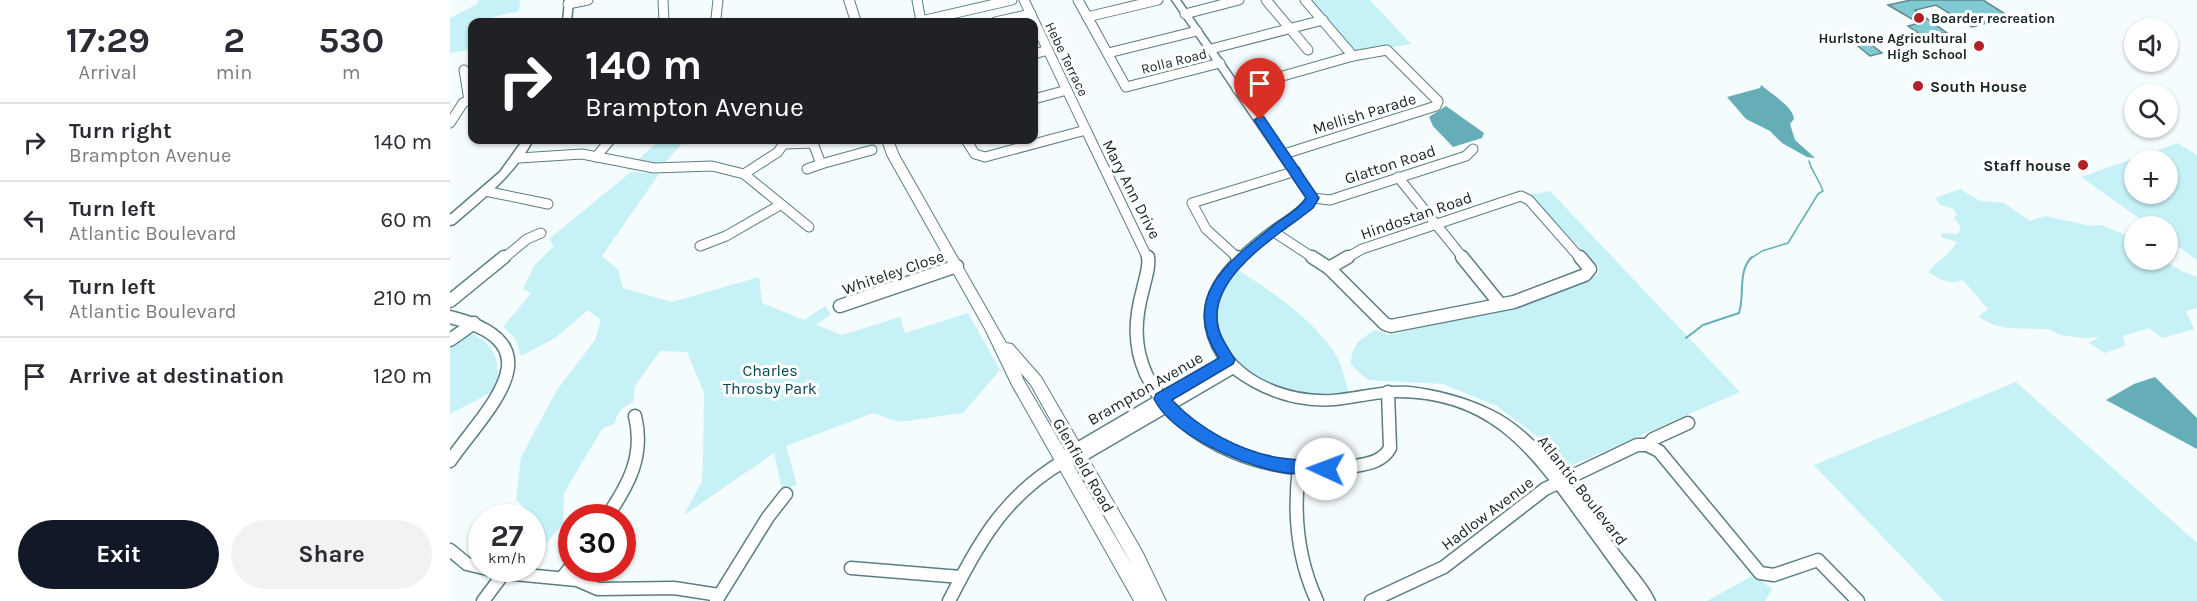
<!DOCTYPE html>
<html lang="en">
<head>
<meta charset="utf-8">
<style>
	body { margin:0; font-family:Karla,sans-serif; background:#f2f2f3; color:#2b2b33; height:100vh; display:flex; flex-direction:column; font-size:22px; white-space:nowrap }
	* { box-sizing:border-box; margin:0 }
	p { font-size:20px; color:#7c7c81 }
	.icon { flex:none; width:33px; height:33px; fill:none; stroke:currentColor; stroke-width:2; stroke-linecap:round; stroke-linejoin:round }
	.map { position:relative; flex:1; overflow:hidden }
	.sheet { display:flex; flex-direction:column; background:#fff; width:450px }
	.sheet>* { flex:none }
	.guide { position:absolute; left:18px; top:18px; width:570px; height:126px; border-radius:12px; box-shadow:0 2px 4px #0004; background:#202124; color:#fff; overflow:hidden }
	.fabs { position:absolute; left:1674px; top:18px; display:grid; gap:12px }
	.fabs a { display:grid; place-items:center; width:54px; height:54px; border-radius:50%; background:#fff; box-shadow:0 2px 4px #0004; font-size:30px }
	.speed { position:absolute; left:18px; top:504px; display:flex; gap:12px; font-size:30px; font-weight:700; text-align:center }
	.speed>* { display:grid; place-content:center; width:78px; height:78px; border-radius:50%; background:#fff; box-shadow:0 2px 4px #0004; line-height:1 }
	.speed small { font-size:15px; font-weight:400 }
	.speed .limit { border:9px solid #d22; background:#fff; color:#111 }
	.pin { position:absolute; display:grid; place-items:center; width:51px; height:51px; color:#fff; margin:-62px -26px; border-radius:50% 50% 50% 0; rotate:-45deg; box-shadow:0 0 6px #0007 }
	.pin .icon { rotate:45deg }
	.me { position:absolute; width:66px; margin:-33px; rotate:272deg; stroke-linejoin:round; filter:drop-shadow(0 0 4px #0008) }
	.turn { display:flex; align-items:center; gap:21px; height:126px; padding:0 18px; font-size:27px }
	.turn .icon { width:78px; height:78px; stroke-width:2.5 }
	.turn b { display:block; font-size:42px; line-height:51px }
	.eta { display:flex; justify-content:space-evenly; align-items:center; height:102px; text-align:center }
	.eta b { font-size:36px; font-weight:700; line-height:42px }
	.cta { display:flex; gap:12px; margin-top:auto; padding:12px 18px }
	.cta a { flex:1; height:69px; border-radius:36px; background:#111827; color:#fff; font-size:24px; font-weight:700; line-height:69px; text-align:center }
	.cta a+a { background:#f2f2f3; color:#2b2b33 }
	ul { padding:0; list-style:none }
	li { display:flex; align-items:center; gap:18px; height:78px; padding:0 18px; border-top:2px solid #e1e1e2 }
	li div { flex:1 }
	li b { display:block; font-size:22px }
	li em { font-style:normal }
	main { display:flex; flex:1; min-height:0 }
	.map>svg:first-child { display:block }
	.green { fill:#c5f1f7; fill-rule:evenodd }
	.water { fill:#65aeb7 }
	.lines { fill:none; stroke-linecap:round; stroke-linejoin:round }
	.stream-far1 { stroke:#65aeb7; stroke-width:1.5 }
	.stream { stroke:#65aeb7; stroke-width:2 }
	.building { fill:#80cad3; stroke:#63878b; stroke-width:1.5 }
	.minor-far1-casing { stroke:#5b7e83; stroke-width:11 }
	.minor-casing { stroke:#5b7e83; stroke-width:15 }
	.tertiary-casing { stroke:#5b7e83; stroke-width:3 }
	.secondary-casing { stroke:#5b7e83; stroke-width:2 }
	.minor-far1 { stroke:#fff; stroke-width:9 }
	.minor { stroke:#fff; stroke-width:12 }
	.tertiary { fill:#fff; fill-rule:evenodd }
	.secondary { fill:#fff; fill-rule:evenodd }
	.route { fill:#1a73e8; stroke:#114b97; stroke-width:1.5 }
	.poi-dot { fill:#b12024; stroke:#fff; stroke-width:2 }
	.labels { text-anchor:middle; stroke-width:6; stroke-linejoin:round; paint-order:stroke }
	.far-poi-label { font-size:14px; font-weight:bold; fill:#152426; stroke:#fff; text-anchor:start }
	.far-street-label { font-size:14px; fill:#152426; stroke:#fff }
	.poi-label { font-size:16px; font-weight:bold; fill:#152426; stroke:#fff; text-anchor:start }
	.street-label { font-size:16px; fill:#152426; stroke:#fff }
	.park-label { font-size:16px; fill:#00484f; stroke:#fff }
</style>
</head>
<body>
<main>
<section class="sheet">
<div class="eta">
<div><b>17:29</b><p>Arrival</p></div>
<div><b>2</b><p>min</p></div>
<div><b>530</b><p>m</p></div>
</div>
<ul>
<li><svg class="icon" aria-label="right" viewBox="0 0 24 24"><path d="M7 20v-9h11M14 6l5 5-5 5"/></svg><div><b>Turn right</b><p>Brampton Avenue</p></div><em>140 m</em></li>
<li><svg class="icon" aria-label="left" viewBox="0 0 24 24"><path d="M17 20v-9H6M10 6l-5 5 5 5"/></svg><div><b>Turn left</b><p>Atlantic Boulevard</p></div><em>60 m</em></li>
<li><svg class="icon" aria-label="left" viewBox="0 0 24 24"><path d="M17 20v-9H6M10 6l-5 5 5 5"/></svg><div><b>Turn left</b><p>Atlantic Boulevard</p></div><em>210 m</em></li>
<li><svg class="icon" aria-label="arrive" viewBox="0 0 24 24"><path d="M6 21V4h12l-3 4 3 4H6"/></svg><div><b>Arrive at destination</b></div><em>120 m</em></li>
</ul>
<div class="cta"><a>Exit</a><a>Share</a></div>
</section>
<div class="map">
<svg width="1747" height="601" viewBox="0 0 1747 601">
	<rect width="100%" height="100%" fill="#f5fcfd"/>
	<!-- green -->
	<g class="green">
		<polygon points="29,0 70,0 69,11 22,22 18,30 22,30 22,49 0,53 0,18 27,4"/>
		<polygon points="861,0 920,0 961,44 907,53"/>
		<polygon points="210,140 235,140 213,165 187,161"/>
		<path d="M1728 143 1747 155V260L1718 239V226H1700L1631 177ZM1684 160H1718V194H1684Z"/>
		<path d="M181 172 209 174 152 256 168 270 173 288 222 302 309 277 312 303 354 320 375 306 381 314 366 325 392 335 450 317 455 333 518 313 550 370 513 413 449 422 423 413 336 446 347 485 332 490 324 453 234 515 252 481 253 463 254 393 237 352 210 351 185 386 183 402C174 407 166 412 165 423L152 429 114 493 113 524 83 558V531L90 523 66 500 71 457 107 390 145 340 151 320 138 310 105 338 71 356 65 338 53 327 81 293 73 289 84 266 104 246 99 239Z"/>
		<path d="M1510 189 1530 201 1554 203 1580 221 1595 216 1642 226 1652 225 1684 239V260H1713L1734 272 1747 277V308L1736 311 1744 329 1712 338 1699 328 1673 336 1675 346 1655 353 1639 343 1649 337 1633 338 1611 335 1597 329 1557 328 1544 325 1528 317 1538 309 1513 280C1499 285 1491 280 1478 272 1488 260 1498 256 1507 242L1491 237 1492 233 1508 234 1511 227 1504 218 1507 215 1504 209 1490 205 1485 198Z"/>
		<path d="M1100 191 1290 392 1118 467 1113 465 1093 441 1047 406 993 384 918 380 901 365C901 345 909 340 925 330L939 335 1057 309 1148 275 1149 268 1080 195Z"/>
		<path d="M785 268C821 291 860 317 885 353 892 365 895 381 899 393L850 395 823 387 795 370 778 353 765 325 767 296Z"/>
		<path d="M21 333C45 344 51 362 46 387L40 393 0 414V346Z"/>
		<polygon points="1566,382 1747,543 1747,601 1494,601 1364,465"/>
		<polygon points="1304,575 1322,589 1315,601 1257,601"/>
	</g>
	<!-- water -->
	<g class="water">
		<path d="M1311 85C1321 94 1343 106 1344 119L1340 124 1345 140 1365 158 1357 157 1332 143 1320 131 1296 119 1277 97 1310 88Z"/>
		<polygon points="996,106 1034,133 1032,138 1003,147 983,126 979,117"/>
		<polygon points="1705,377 1747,418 1747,449 1656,400 1684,384"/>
	</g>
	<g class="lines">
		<!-- stream-far1 -->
		<path class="stream-far1" d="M1300 259 1312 251 1338 243 1368 194 1373 191C1369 179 1362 172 1359 161"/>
		<!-- stream -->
		<path class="stream" d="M1236 338 1253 325 1289 313C1295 296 1287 271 1302 257"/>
	</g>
	<!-- building -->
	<g class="building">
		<polygon points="1461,0 1533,0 1560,17 1522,27 1486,5 1465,10 1497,33 1471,35 1458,26 1469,23 1438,5"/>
		<polygon points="1415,40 1432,53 1420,56 1403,42"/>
	</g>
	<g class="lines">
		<!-- minor-far1 casing -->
		<g class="minor-far1-casing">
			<g id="minor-far1">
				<polyline points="213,0 214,22"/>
				<polyline points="467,0 471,21 562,0"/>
				<polyline points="574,0 636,130"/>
				<polyline points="628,0 676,87 770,63"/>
				<polyline points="816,0 858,50"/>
				<polyline points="855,0 903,56"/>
				<polyline points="118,4 138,0"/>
				<polyline points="735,14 789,0"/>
				<polyline points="637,17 708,0"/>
				<polyline points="266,18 268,0"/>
				<polyline points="545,22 581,14"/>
				<polyline points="761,49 873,20"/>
				<polyline points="658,53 747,31"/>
				<polyline points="584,54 598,50"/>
				<polyline points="787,89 903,56 937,50 988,101 986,106 834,154"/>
				<polyline points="584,99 617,90"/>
				<polyline points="0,123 13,103 19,100 14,70"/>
				<polyline points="516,140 525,154 535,157 636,130 698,259"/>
				<polyline points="335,144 363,143 371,164 422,150"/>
				<polyline points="146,157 160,140"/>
				<polyline points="69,158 132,154 204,168 262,166 294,174 359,227"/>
				<polyline points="357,169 371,164"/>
				<polyline points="294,174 328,152 336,140"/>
				<polyline points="948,177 1014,259"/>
				<polyline points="35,191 98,204"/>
				<polyline points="863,198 880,200 1016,156 1023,149"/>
				<polyline points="824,232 865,259"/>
				<polyline points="250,246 276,236 330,205"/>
				<polyline points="53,259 77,239 91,233"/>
				<polyline points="789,259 756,229 742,203 846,171"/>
				<polyline points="895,259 912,249 1071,196 1079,200 1131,259"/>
			</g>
		</g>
		<!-- minor casing -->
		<g class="minor-casing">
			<g id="minor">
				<path d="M698 257C700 267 695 279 693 289 685 318 683 345 696 374 729 445 826 479 900 467 915 464 932 463 940 448L938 392"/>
				<polyline points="787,257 789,259"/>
				<polyline points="862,257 879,268"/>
				<polyline points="1012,257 1050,304"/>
				<polyline points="879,268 935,324 941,326 1064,302 1135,275 1140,269 1130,257"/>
				<polyline points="879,268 898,257"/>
				<polyline points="0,301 54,257"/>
				<polyline points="390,306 507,266"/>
				<path d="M0 317C110 344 37 408 0 461"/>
				<polyline points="0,340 24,323"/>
				<polyline points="1197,445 1209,451 1310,573 1324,575 1368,560 1408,601"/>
				<path d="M849 468C843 515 847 558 867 601"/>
				<path d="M156 518C178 486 195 456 185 416"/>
				<polyline points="0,550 17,564 54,573 127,580 148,589 224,588 269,595"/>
				<polyline points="401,568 511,577"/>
				<polyline points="112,578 122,565"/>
				<polyline points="33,601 54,573"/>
				<polyline points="266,601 318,517 336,494"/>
				<path d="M499 601C530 541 554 496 614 461"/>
				<polyline points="921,601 994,567 1095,489 1187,445 1197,445 1203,439 1238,423"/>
			</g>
		</g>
		<!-- tertiary casing -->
		<g class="tertiary-casing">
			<g id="tertiary">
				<polygon points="115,0 123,0 121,22 113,22"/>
				<path d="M722 0H730L868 198C860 211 847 219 835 228 810 246 778 269 768 300 763 317 768 337 778 351 801 383 844 397 882 395 908 393 932 385 959 387 987 390 1016 398 1041 410 1093 434 1134 504 1168 550 1180 566 1197 583 1205 601H1188C1167 573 1147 544 1126 516 1077 448 1037 396 944 397 924 398 905 403 885 405 848 408 813 396 783 374L634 461 621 465 616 463 612 454 614 450 769 359C731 301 776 260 821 227 833 218 849 210 857 198Z"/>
				<path d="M73 140H83C64 175 34 198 4 224L0 225V215L50 172Z"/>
			</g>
		</g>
		<!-- secondary casing -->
		<g class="secondary-casing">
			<g id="secondary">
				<polygon points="394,0 404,0 411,22 401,22"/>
				<path d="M432 140H443L449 155 556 343 562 344 591 377 692 551 716 601H684L562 385 535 329 437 155ZM571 373 581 385 683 567 573 379Z"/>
			</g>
		</g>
		<!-- minor-far1 -->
		<use href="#minor-far1" class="minor-far1"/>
		<!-- minor -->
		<use href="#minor" class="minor"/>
		<!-- tertiary -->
		<use href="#tertiary" class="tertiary"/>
		<!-- secondary -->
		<use href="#secondary" class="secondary"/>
	</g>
	<!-- route -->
	<path class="route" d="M810 116 814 117 869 198 863 208C829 235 757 276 768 327 771 340 779 349 785 360L783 364 722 400C749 429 791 452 831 458 848 461 866 458 882 464L884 469 882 473 876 475C861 474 845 475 830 472 791 464 723 436 704 399L706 394 769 358C727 295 783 258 828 222 838 215 850 208 856 198L804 120Z"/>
	<!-- markers -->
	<g class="poi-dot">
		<circle cx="1469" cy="18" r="6"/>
		<circle cx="1529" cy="46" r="6"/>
		<circle cx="1468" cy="86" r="6"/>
		<circle cx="1633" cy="165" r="6"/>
	</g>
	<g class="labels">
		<!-- far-poi labels -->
		<g class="far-poi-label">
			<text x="1481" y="23">Boarder recreation</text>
			<text x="1517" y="43" text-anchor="end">Hurlstone Agricultural<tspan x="1517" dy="16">High School</tspan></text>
		</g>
		<!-- far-street labels -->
		<g class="far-street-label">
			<text transform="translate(617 59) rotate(64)" y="5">Hebe Terrace</text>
			<text transform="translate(724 61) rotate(-14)" y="5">Rolla Road</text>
		</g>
		<!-- poi labels -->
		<g class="poi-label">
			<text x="1480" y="92">South House</text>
			<text x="1621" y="171" text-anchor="end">Staff house</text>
		</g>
		<!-- street labels -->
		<g class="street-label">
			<text transform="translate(914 113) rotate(-17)" y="6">Mellish Parade</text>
			<text transform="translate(940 164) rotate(-18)" y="6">Glatton Road</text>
			<text transform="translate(682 189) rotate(63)" y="6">Mary Ann Drive</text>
			<text transform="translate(966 215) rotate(-19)" y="6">Hindostan Road</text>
			<text transform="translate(443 272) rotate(-19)" y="6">Whiteley Close</text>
			<text transform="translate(695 388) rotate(-30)" y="6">Brampton Avenue</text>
			<text transform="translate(634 465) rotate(60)" y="6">Glenfield Road</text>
			<text transform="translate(1133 490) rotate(52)" y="6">Atlantic Boulevard</text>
			<text transform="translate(1037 513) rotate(-37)" y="6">Hadlow Avenue</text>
		</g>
		<!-- park labels -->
		<g class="park-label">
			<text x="320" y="376">Charles<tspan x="320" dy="18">Throsby Park</tspan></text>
		</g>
	</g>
</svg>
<div class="fabs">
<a><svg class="icon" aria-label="sound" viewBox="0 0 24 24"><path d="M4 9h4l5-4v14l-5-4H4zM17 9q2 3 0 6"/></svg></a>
<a><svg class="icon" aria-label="search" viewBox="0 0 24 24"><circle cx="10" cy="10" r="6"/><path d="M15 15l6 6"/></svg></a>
<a>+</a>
<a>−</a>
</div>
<div class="speed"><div>27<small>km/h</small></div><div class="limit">30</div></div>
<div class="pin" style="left:810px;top:120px;background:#d93025"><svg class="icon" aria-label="arrive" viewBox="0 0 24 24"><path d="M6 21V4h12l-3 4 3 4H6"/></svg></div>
<svg class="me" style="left:876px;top:469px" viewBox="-20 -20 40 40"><circle r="19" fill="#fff"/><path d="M0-13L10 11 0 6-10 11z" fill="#1a73e8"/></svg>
<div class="guide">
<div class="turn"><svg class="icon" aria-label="right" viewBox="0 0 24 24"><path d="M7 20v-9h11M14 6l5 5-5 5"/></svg><div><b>140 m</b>Brampton Avenue</div></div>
</div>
</div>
</main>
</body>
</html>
